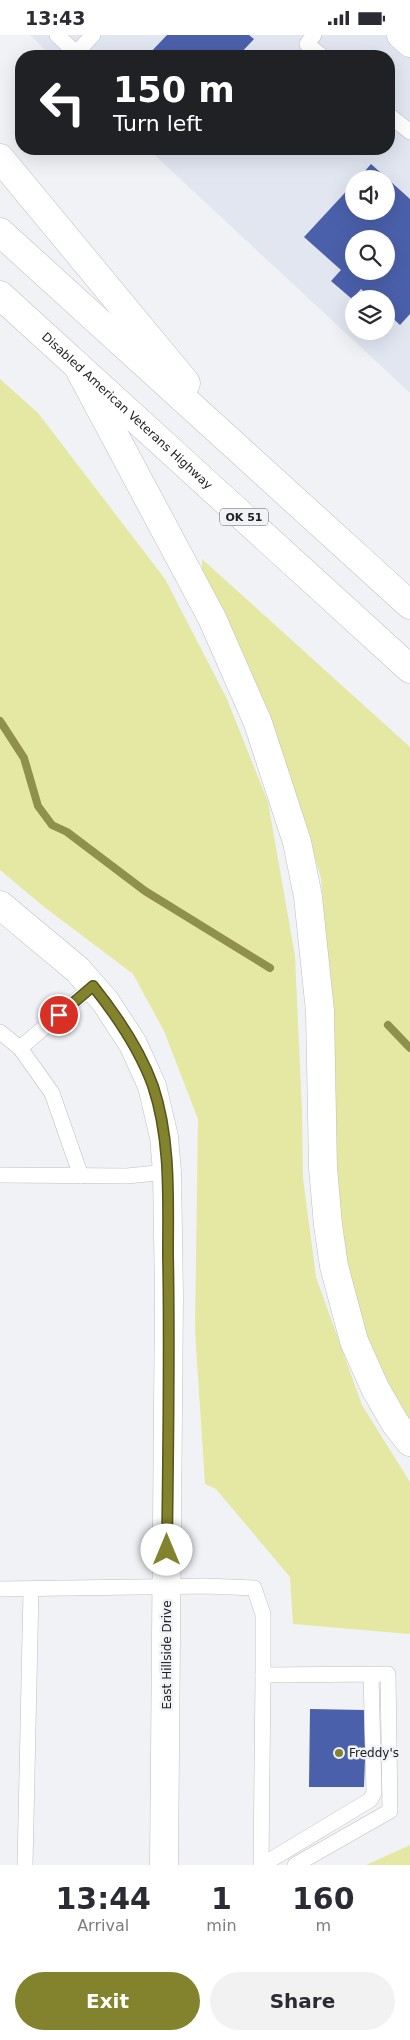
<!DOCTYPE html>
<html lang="en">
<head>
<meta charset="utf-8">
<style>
	body { margin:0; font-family:"DejaVu Sans",sans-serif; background:#f2f2f3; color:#2b2b33; height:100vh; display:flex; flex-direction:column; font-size:19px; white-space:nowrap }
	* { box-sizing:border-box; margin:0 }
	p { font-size:16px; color:#7c7c81 }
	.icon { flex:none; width:28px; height:28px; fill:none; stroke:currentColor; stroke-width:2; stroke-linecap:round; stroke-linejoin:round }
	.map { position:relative; height:1830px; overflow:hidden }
	.sheet { display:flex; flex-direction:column; background:#fff; flex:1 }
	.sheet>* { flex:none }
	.hud { position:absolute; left:15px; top:15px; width:380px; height:105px; border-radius:20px; box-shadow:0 5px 20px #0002; background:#202124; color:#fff; overflow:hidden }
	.controls { position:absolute; left:345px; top:135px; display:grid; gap:10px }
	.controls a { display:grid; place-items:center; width:50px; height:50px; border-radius:50%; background:#fff; box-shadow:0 5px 20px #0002; font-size:25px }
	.pin { position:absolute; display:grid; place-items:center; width:42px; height:42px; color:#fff; margin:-21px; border:2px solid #fff; border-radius:50%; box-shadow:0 1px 5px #0007 }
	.me { position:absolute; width:55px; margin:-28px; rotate:0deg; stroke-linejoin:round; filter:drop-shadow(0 0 4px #0008) }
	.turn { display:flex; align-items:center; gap:18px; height:105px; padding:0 15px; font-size:22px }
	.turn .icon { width:65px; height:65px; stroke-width:2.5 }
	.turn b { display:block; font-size:35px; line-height:42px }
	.eta { display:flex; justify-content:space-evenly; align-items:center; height:85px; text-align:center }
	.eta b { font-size:30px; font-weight:700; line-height:35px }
	.cta { display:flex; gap:10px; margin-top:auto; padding:10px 15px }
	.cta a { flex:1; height:58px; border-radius:30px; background:#82832c; color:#fff; font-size:20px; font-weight:700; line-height:58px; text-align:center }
	.cta a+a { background:#f2f2f3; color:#2b2b33 }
	.status { display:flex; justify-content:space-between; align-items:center; height:35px; padding:0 25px; background:#fff; direction:ltr }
	.status svg { height:14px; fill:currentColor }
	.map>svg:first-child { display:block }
	.built { fill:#e2e6f1; fill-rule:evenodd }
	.green { fill:#e5e8a2 }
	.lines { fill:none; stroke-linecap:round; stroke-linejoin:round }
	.stream { stroke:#8f904c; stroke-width:8 }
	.building { fill:#4b60ab; fill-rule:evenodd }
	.service-casing { stroke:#bcbec1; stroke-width:16 }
	.minor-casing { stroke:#bcbec1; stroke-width:29 }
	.tertiary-casing { stroke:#bcbec1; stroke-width:29 }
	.motorway-casing { stroke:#bcbec1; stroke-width:29 }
	.service { stroke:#fff; stroke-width:15 }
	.minor { stroke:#fff; stroke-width:28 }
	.tertiary { stroke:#fff; stroke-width:28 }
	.motorway { stroke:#fff; stroke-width:28 }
	.route-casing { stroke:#54551d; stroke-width:12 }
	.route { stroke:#82832c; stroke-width:9 }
	.poi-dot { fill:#82832c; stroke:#f1f2f6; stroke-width:2 }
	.labels { text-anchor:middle; stroke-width:5; stroke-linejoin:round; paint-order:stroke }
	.shield { fill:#f1f2f6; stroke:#5f6062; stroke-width:1 }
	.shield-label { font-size:11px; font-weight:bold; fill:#212123 }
	.street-label { font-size:12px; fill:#212123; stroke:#f1f2f6 }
	.poi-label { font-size:12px; fill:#212123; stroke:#f1f2f6; text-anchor:start }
</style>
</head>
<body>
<div class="status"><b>13:43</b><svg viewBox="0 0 49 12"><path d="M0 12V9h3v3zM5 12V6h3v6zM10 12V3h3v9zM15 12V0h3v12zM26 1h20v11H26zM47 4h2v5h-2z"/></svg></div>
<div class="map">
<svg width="410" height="1830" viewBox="0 0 410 1830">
	<rect width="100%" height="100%" fill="#f1f2f6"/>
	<!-- built -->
	<path class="built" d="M30 0H410V358L148 114H389V21H51ZM354 144H386V176H354ZM354 204H386V236H354ZM354 264H386V296H354Z"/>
	<!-- green -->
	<g class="green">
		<polygon points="0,344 38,378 165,544 227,664 268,767 295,921 302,1076 303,1143 316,1242 362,1370 410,1447 410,1599 293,1589 290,1542 216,1454 205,1449 195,1296 198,1084 164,996 133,939 43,871 0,835"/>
		<polygon points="202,524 410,712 410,1386 369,1314 352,1267 333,1126 332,991 321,843 270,679 202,535"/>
		<polygon points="410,1810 410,1830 366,1830"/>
	</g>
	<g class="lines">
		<!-- stream -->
		<g class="stream">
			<polyline points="0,686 24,723 38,771 52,790 67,797 145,856 270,933"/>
			<polyline points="388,990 410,1013"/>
		</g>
	</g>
	<!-- building -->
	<g class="building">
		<polygon points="167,0 249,0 254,4 238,21 147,21"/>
		<path d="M371 129 410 164V279L400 290 386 277V264H372L361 254 352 264 331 246 341 235 304 202 354 148V176H386V144H358ZM354 204H386V236H354Z"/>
		<polygon points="310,1674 364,1675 365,1712 369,1724 365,1724 364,1752 309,1752"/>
	</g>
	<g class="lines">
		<!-- service casing -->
		<g class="service-casing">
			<g id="service">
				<polyline points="57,0 76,18 93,0"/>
				<polyline points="314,0 307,9 322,21"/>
				<polyline points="389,80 410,97"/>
				<polyline points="0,997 20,1013 52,1058 81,1141"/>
				<polyline points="20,1013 93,951"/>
				<polyline points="0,1140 127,1141 167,1137"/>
				<polyline points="0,1554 206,1551 254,1553 263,1579 263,1640 388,1639 390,1776 295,1830"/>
				<polyline points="25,1830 31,1555"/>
				<polyline points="261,1830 263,1640"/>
				<polyline points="262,1830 370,1765 374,1758 371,1640"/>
			</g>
		</g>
		<!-- minor casing -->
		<g class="minor-casing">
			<polyline id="minor" points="401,0 410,8"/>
		</g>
		<!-- tertiary casing -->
		<g class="tertiary-casing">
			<polyline id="tertiary" points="0,870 78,935 105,966 133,1009 152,1051 164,1102 167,1137 169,1261 164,1830"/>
		</g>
		<!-- motorway casing -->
		<g class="motorway-casing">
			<g id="motorway">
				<polyline points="0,123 186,348"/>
				<polyline points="0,197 410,570"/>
				<path id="s1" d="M0 260 410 634"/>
				<polyline points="77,330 212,583 258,688 297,807 308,862 320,976 323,1133 328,1190 334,1231 354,1306 375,1353 395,1388 410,1407"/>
			</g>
		</g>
		<!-- service -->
		<use href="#service" class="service"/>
		<!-- minor -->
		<use href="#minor" class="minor"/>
		<!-- tertiary -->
		<use href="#tertiary" class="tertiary"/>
		<!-- motorway -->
		<use href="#motorway" class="motorway"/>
	</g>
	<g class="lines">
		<!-- route casing -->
		<g class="route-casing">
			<path id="route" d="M59 980 93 951C117 981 140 1015 153 1051 171 1105 168 1164 168 1220 170 1318 168 1417 167 1515"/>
		</g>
		<!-- route -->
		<use href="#route" class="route"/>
	</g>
	<!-- markers -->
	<circle class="poi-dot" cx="339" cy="1718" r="5"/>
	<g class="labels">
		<!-- shield labels -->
		<rect class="shield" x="220" y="473.5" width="48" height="17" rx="4"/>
		<g class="shield-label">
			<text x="244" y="486">OK 51</text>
		</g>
		<!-- street labels -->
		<g class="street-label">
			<text dy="4" stroke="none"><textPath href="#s1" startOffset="172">Disabled American Veterans Highway</textPath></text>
			<text transform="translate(167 1620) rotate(-90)" y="4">East Hillside Drive</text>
		</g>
		<!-- poi labels -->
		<g class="poi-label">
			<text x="349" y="1722">Freddy's</text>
		</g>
	</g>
</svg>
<div class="controls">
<a><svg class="icon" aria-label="sound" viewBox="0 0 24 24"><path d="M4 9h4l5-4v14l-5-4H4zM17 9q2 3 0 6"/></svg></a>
<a><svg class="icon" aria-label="search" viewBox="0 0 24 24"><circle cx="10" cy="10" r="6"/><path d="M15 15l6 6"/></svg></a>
<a><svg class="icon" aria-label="layers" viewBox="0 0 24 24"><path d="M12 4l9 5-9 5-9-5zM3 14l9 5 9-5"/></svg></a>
</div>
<div class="pin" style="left:59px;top:980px;background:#d93025"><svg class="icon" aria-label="arrive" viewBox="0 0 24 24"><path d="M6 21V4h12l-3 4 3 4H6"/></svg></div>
<svg class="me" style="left:167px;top:1515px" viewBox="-20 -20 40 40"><circle r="19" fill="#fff"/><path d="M0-13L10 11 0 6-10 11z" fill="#82832c"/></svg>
<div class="hud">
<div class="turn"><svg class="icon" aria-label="left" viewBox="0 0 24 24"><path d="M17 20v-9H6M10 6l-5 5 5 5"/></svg><div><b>150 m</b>Turn left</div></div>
</div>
</div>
<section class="sheet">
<div class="eta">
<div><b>13:44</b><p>Arrival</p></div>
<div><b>1</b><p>min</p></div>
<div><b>160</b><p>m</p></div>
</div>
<div class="cta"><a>Exit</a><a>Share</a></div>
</section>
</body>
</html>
